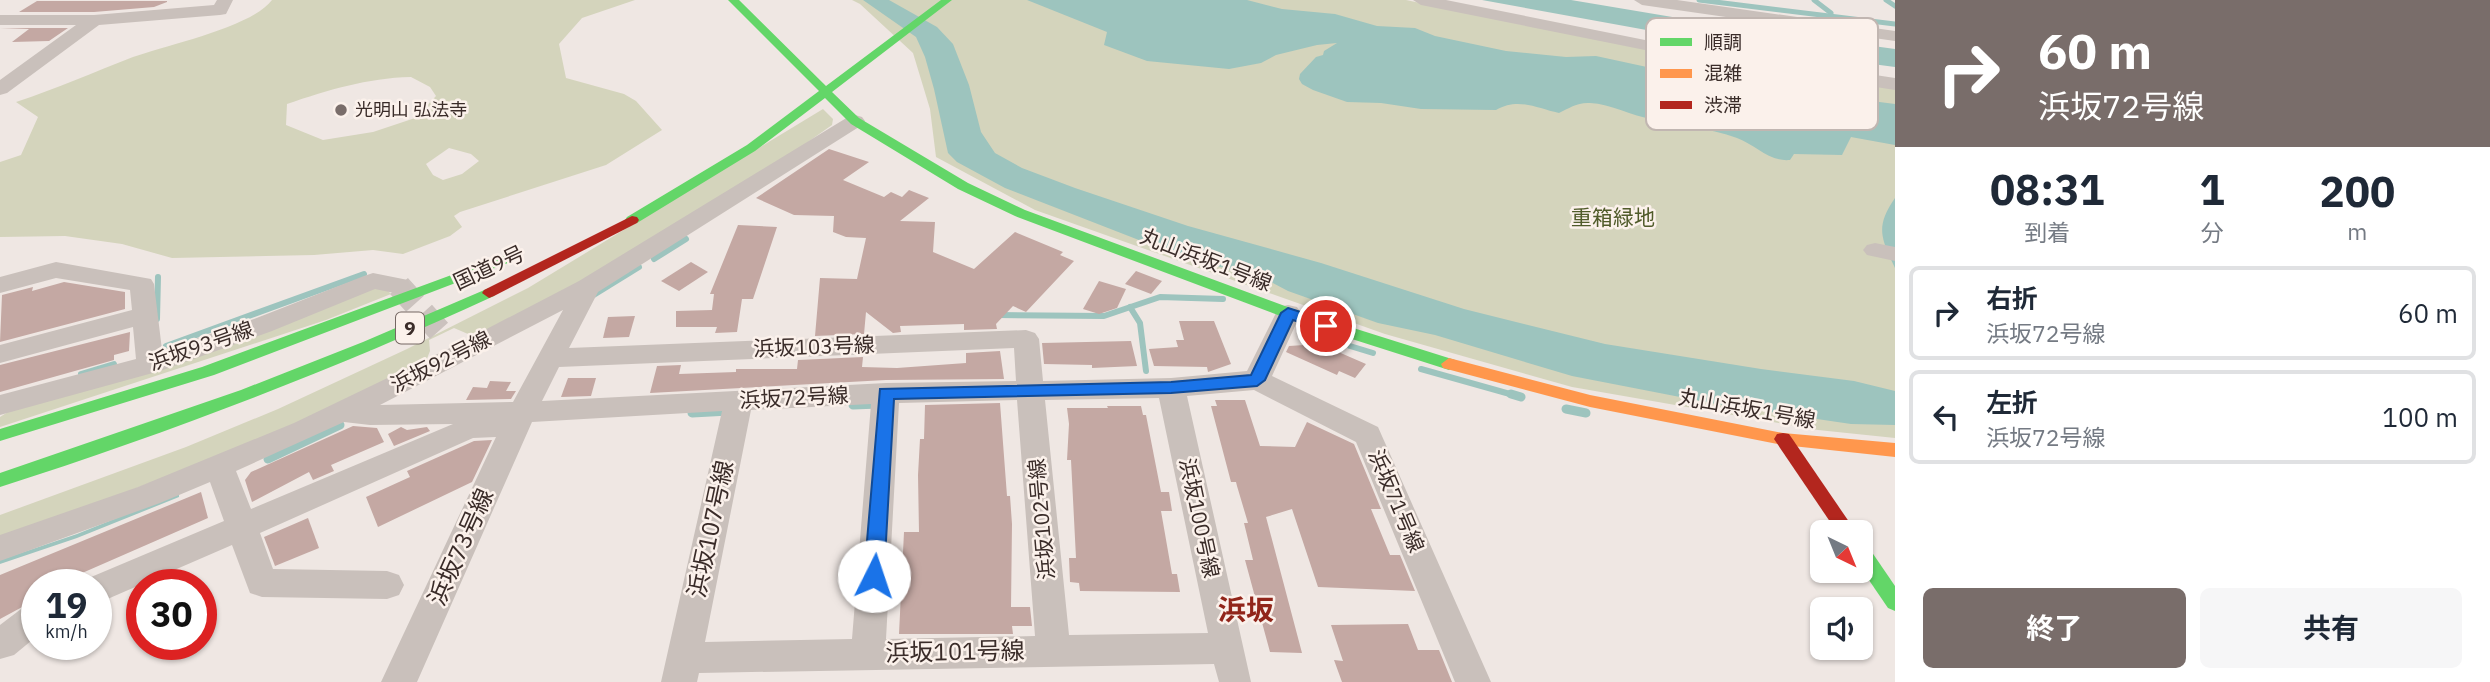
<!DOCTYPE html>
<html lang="ja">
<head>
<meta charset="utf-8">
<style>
	body { margin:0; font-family:"IBM Plex Sans","Noto Sans JP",sans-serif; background:#f6f6f7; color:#1f2937; height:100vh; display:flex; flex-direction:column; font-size:26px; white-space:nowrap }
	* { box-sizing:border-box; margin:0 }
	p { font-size:23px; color:#747a83 }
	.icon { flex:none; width:38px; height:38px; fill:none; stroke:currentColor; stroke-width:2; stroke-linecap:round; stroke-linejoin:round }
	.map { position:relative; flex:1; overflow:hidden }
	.sheet { display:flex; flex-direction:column; background:#fff; width:595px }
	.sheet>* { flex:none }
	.guide { background:#796d6a; color:#fff; overflow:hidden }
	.needle { width:46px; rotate:137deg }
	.fabs { position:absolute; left:1810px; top:520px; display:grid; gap:14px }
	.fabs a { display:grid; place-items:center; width:63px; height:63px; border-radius:10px; background:#fff; box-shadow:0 2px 5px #0004; font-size:35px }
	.speed { position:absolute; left:21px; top:569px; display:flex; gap:14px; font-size:35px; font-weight:700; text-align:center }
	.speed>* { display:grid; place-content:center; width:91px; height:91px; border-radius:50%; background:#fff; box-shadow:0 2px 5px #0004; line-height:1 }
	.speed small { font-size:18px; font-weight:400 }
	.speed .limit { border:10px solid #d22; background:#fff; color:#111 }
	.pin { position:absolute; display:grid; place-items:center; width:60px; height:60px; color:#fff; margin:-30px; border:4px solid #fff; border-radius:50%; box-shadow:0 2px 7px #0007 }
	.me { position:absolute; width:77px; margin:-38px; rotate:4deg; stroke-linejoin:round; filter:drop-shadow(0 0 5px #0008) }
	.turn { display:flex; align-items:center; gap:24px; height:147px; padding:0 28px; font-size:32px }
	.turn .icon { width:91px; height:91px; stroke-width:2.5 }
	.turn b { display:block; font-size:49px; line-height:60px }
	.eta { display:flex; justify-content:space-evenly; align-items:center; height:119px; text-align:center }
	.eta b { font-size:42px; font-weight:700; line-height:49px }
	.action { display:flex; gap:14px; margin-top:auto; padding:14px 28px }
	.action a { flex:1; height:80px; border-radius:10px; background:#796d6a; color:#fff; font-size:28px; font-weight:700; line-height:80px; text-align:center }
	.action a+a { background:#f6f6f7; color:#1f2937 }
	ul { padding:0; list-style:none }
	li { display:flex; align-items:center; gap:21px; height:94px; margin:0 14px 10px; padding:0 14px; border:4px solid #e0e1e3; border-radius:10px }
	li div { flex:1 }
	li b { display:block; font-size:26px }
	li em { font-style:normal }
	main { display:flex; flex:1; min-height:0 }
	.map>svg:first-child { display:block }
	.green { fill:#d4d4bc; fill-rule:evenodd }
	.water { fill:#9dc4be }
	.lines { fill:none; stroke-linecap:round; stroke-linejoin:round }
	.stream-far2 { stroke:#9dc4be; stroke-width:5 }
	.stream-far1 { stroke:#9dc4be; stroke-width:6 }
	.stream { stroke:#9dc4be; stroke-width:9 }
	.building { fill:#c4a8a3 }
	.street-tunnel { stroke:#cbc2be; stroke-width:24; stroke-dasharray:24 12; stroke-linecap:butt }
	.street { fill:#c9c0bb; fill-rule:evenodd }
	.fast { fill:#63d668; fill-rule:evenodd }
	.slow { fill:#ff974d; fill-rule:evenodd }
	.jam { fill:#b3261e; fill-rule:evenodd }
	.route { fill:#1a73e8; stroke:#114b97; stroke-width:2 }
	.poi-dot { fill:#796d6a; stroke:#fbf1eb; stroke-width:2.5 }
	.labels { text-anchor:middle; stroke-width:5; stroke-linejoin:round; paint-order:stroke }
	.far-poi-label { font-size:18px; fill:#3a2c29; stroke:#fbf1eb; text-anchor:start }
	.shield { fill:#fbf1eb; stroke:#746763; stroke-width:2 }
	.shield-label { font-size:19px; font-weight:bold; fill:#3a2c29 }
	.park-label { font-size:21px; fill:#505b2a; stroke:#fbf1eb }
	.street-label { font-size:21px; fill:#3a2c29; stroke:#fbf1eb }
	.near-street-label { font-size:24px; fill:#3a2c29; stroke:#fbf1eb }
	.near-quarter-label { font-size:28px; font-weight:bold; fill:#91251a; stroke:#fbf1eb }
	.key { fill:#fbf1eb; stroke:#c1b6b1; stroke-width:2 }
	.key-label { font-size:19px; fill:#3a2c29 }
</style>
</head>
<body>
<main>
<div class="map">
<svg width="1895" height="682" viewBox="0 0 1895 682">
	<rect width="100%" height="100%" fill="#efe7e3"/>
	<!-- green -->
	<g class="green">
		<path d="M272 0H635L582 18 559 44 566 78 624 94 636 101 662 130 606 165 460 212 454 216 462 227 450 236 403 254 373 250 314 255 172 258 122 244 65 236 0 237V162L21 155 38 117 16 102C56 89 94 72 133 57 167 45 252 27 272 0ZM411 77 430 87 436 96 415 118 373 132 323 140 286 125 287 104C328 90 367 78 411 77ZM449 148 471 154 479 161 462 174 443 180 433 175 426 164Z"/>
		<polygon points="852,0 1406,0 1524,25 1739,65 1895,88 1895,438 1818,430 1572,387 1385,334 1035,210 936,157 930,109 913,53 860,4"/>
		<polygon points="823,109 833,119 832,125 771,168 649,244 485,333 468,334 454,328 429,340 430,351 426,361 276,435 0,540 0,515 186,447 278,409 407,349 528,288"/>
		<polygon points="384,287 391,294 326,320 0,427 0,417 11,410 359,291"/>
	</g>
	<!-- water -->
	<g class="water">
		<polygon points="863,0 889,0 937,27 953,44 969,85 981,132 995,153 1022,168 1075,188 1188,226 1321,263 1464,309 1605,344 1761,369 1854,381 1895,391 1895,425 1851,424 1716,404 1572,376 1435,335 1378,323 1288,291 1265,279 1180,256 1005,188 957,162 948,153 934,89 925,57 916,37"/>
		<path d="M1027 0H1247L1282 9 1335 14 1377 26 1415 28 1435 36 1506 51 1566 57 1596 56 1707 80 1895 104V145L1851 137 1842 155 1794 154 1790 160C1769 162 1756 145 1737 138 1709 128 1681 125 1652 119 1632 116 1611 104 1590 103 1578 102 1569 108 1559 113 1536 108 1518 97 1496 110L1421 109 1381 103 1347 102 1313 90 1302 84 1299 79 1300 74 1316 57 1323 55 1324 51 1337 43 1317 45 1276 55 1261 63 1229 69 1147 61 1104 45 1107 32Z"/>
		<polygon points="1482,0 1571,0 1720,25 1895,49 1895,67 1729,45"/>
		<path d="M1895 198V268C1881 238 1875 227 1895 198Z"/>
		<polygon points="179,493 179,497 77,538 0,564 0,560 77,534"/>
	</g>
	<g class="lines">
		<!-- stream-far2 -->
		<g class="stream-far2">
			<polyline points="1699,0 1895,24"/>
			<polyline points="1814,0 1831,13"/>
			<polyline points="1886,0 1895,6"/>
		</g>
		<!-- stream-far1 -->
		<g class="stream-far1">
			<polyline points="654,259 686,239"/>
			<polyline points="592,296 639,267"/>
			<polyline points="1130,307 1140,323 1146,371"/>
			<polyline points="997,315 1104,316 1160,297 1223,299"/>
			<polyline points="157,319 158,277"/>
			<polyline points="166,346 364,274"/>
			<polyline points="1350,346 1373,353"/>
			<polyline points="1421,369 1517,396"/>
			<polyline points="81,374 114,364"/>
		</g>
		<!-- stream -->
		<g class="stream">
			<polyline points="1511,394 1521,397"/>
			<polyline points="853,405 879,404"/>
			<polyline points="1566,409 1586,413"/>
			<polyline points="692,413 729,411"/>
			<polyline points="268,459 340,425"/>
		</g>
	</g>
	<!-- building -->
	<g class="building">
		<polygon points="37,1 167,1 167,2 154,7 94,12 19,12"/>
		<polygon points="0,28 68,28 49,41 12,42 29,29"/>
		<polygon points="829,149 869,162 843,180 884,197 891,192 902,197 909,190 929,198 900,221 935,222 933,252 974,269 1015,232 1063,252 1060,255 1074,261 1026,312 1013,306 996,324 997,329 964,330 964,324 900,326 901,332 893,333 866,312 864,334 815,336 820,278 857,279 866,238 846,237 833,232 834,216 794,215 756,198"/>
		<polygon points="738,225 777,227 753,299 742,299 737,332 715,333 717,327 676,327 676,311 712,310 714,294 710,294"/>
		<polygon points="691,262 708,272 679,291 661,281"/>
		<polygon points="1136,271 1162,281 1151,294 1125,284"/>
		<polygon points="1099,281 1126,289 1117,308 1099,314 1083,309"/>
		<polygon points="64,282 125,292 125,309 0,342 2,295 33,287 32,291"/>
		<polygon points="635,316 629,337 603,338 608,317"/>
		<polygon points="1179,321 1214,321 1231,364 1208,372 1207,367 1154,366 1149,349 1178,347 1176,340 1184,340"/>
		<polygon points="130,332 129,351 114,355 114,360 0,392 0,365"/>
		<polygon points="1131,341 1137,366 1092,368 1092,365 1044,364 1042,343"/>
		<polygon points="1320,344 1366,364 1355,378 1339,371 1337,375 1286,352 1289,346"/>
		<polygon points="1000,351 1004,379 886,380 650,393 657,366 681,365 679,374 736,372 736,369 797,369 798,360 863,357 862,367 897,368 966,363 966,353"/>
		<polygon points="568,378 596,378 591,396 561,397"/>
		<polygon points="490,381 511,382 506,391 516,391 511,399 466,400 473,387 487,388"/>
		<polygon points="1215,400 1245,400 1260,446 1295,447 1307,422 1354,444 1381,509 1371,509 1390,555 1400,555 1415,591 1318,587 1292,509 1266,517 1302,653 1270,652 1245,560 1253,560 1244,523 1248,523 1237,486 1236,482 1231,482 1211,406 1217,406"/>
		<polygon points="1000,403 1007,496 1010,496 1012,524 1011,607 1030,607 1032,626 1012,626 1013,634 899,634 904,532 919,532 918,475 920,439 924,439 925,405"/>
		<polygon points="1107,406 1141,406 1143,415 1146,415 1161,492 1169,492 1172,511 1161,511 1172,574 1177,574 1180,592 1080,591 1079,583 1070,582 1069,558 1076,558 1071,460 1067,460 1069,424 1067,408 1108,408"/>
		<polygon points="353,426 377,428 384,442 331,465 334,471 313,480 309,472 252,502 245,480 251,472"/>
		<polygon points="401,427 407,430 427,427 430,431 394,446 388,434"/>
		<polygon points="492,440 472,482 378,527 366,497 410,477 407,471 474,441"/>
		<polygon points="201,492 208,518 57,584 37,584 37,599 0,619 0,575"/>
		<polygon points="308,518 319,548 275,566 264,537"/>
		<polygon points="1408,624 1418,650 1439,650 1452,682 1342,682 1334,660 1343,661 1331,625"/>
	</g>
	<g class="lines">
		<!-- street-tunnel -->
		<polyline class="street-tunnel" points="399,286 443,335"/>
		<!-- street -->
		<g class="street">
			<polygon points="217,0 233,0 226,14 220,15 99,25 7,93 0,95 0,80 76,25 0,25 0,15 94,15 214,5"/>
			<polygon points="1413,0 1446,0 1650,41 1895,78 1895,90 1650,51 1421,5"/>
			<polygon points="1634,0 1677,0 1895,31 1895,41 1642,5"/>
			<path d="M855 115 862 117 865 121 862 125 598 292 569 348 1026 330 1035 333 1039 339 1043 381 1171 378 1247 371 1279 307 1288 305 1297 307 1301 313 1272 376 1378 427 1491 682H1455L1356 442 1254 390 1187 396 1251 682H1219L1214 664 699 673 697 682H661L722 411 532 422 417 682H381L496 437 473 438 260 533 273 569 387 571 399 575 404 585 399 595 387 599 262 597 250 593 232 545 96 604V584H82L84 580 224 521 210 482 160 503 0 561V535L138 487 294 423 452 347 579 281 848 117ZM563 310 513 402 380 405ZM1014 348 1016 381 886 383 542 401 559 367ZM1159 398 1208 633 1069 635 1045 400ZM1017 400 1035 636 886 639 899 403ZM871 404 852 639 705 642 751 410ZM344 422 370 425 453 424 251 509 236 471Z"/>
			<polygon points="1875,243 1895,247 1895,261 1867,255 1863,250 1867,245"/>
			<polygon points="56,262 151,279 154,284 162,350 254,319 364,276 373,273 408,280 411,286 408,292 399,294 375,289 272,331 160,371 0,415 0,395 136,359 133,327 0,363 0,345 132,310 130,290 56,278 0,293 0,277"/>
			<polygon points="37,601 37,636 14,655 0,659 0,625 25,606"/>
		</g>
		<!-- fast -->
		<g class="fast">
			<polygon points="728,0 739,0 826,86 941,0 952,0 832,92 859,118 968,183 1025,210 1293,309 1455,360 1457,364 1449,370 1283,317 1015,216 958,189 851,124 825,98 755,151 637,223 627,223 625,220 627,217 747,145 819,91"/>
			<polygon points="503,256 508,257 510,260 508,263 214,375 0,441 0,429 202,367"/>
			<path d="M489 288 496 293 494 296C334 370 168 433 0 487V473L241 390 363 342Z"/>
			<polygon points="1860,543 1867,545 1895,586 1895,611 1888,608 1860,567"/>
		</g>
		<!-- slow -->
		<polygon class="slow" points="1449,358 1590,395 1783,433 1895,443 1895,457 1783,445 1590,407 1443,368 1441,364"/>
		<!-- jam -->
		<g class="jam">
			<polygon points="632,216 637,217 639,220 637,223 494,296 489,298 482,293 484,290"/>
			<polygon points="1783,433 1789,434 1856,532 1837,532 1774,439 1777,434"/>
		</g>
	</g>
	<!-- route -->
	<polygon class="route" points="1288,308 1332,322 1334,326 1326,331 1293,320 1265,380 1257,386 1171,393 894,399 884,576 881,582 874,584 867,582 864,576 880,389 1171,382 1251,375 1281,313"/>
	<!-- markers -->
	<circle class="poi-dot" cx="341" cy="110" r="7"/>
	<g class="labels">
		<!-- far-poi labels -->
		<g class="far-poi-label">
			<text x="355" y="116">光明山 弘法寺</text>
		</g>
		<!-- shield labels -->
		<rect class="shield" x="396" y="312.5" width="28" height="31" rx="5"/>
		<g class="shield-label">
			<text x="410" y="335">9</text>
		</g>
		<!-- park labels -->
		<g class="park-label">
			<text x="1613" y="225">重箱緑地</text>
		</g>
		<!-- street labels -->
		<g class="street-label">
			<text transform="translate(1206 260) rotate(21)" y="7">丸山浜坂1号線</text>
			<text transform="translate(489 268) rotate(-25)" y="7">国道9号</text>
			<text transform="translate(201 346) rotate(-19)" y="7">浜坂93号線</text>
			<text transform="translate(814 347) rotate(-2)" y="7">浜坂103号線</text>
			<text transform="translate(441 362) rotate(-27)" y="7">浜坂92号線</text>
			<text transform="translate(794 398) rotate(-3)" y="7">浜坂72号線</text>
			<text transform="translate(1747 409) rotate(10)" y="7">丸山浜坂1号線</text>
			<text transform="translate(1396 501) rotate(67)" y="7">浜坂71号線</text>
			<text transform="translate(1199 518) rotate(78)" y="7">浜坂100号線</text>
			<text transform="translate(1042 519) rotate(-95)" y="7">浜坂102号線</text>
		</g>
		<!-- near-street labels -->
		<g class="near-street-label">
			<text transform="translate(711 529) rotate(-78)" y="8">浜坂107号線</text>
			<text transform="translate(461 547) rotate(-66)" y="8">浜坂73号線</text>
			<text transform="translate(955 652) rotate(-1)" y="8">浜坂101号線</text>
		</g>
		<!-- near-quarter labels -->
		<g class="near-quarter-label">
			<text x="1246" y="620">浜坂</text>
		</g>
	</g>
	<!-- legend -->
	<rect x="1646" y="18" width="232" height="112" rx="10" class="key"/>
	<rect x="1660" y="38" width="32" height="8" fill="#63d668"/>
	<rect x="1660" y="69" width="32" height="9" fill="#ff974d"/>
	<rect x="1660" y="101" width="32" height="8" fill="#b3261e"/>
	<g class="key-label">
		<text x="1704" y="49">順調</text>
		<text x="1704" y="80">混雑</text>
		<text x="1704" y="112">渋滞</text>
	</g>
</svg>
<div class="fabs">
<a><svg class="needle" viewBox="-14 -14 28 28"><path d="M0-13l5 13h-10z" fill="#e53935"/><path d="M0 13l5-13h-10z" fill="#747a83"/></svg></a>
<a><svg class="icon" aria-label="sound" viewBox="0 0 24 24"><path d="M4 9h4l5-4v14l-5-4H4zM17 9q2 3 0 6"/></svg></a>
</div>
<div class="speed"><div>19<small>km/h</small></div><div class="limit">30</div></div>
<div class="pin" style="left:1326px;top:326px;background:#d93025"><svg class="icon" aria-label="arrive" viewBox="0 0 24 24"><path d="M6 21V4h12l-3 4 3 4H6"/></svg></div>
<svg class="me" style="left:874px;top:576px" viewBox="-20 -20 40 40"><circle r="19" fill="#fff"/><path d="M0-13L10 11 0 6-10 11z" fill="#1a73e8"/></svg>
</div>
<section class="sheet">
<div class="guide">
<div class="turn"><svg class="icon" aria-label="right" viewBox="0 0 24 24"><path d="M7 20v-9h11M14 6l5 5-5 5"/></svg><div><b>60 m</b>浜坂72号線</div></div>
</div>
<div class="eta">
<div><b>08:31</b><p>到着</p></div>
<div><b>1</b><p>分</p></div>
<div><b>200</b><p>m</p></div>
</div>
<ul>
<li><svg class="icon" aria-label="right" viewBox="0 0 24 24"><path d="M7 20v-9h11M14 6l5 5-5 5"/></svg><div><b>右折</b><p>浜坂72号線</p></div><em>60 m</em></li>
<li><svg class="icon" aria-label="left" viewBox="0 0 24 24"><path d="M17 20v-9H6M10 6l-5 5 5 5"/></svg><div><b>左折</b><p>浜坂72号線</p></div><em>100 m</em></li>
</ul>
<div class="action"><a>終了</a><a>共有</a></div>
</section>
</main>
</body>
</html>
